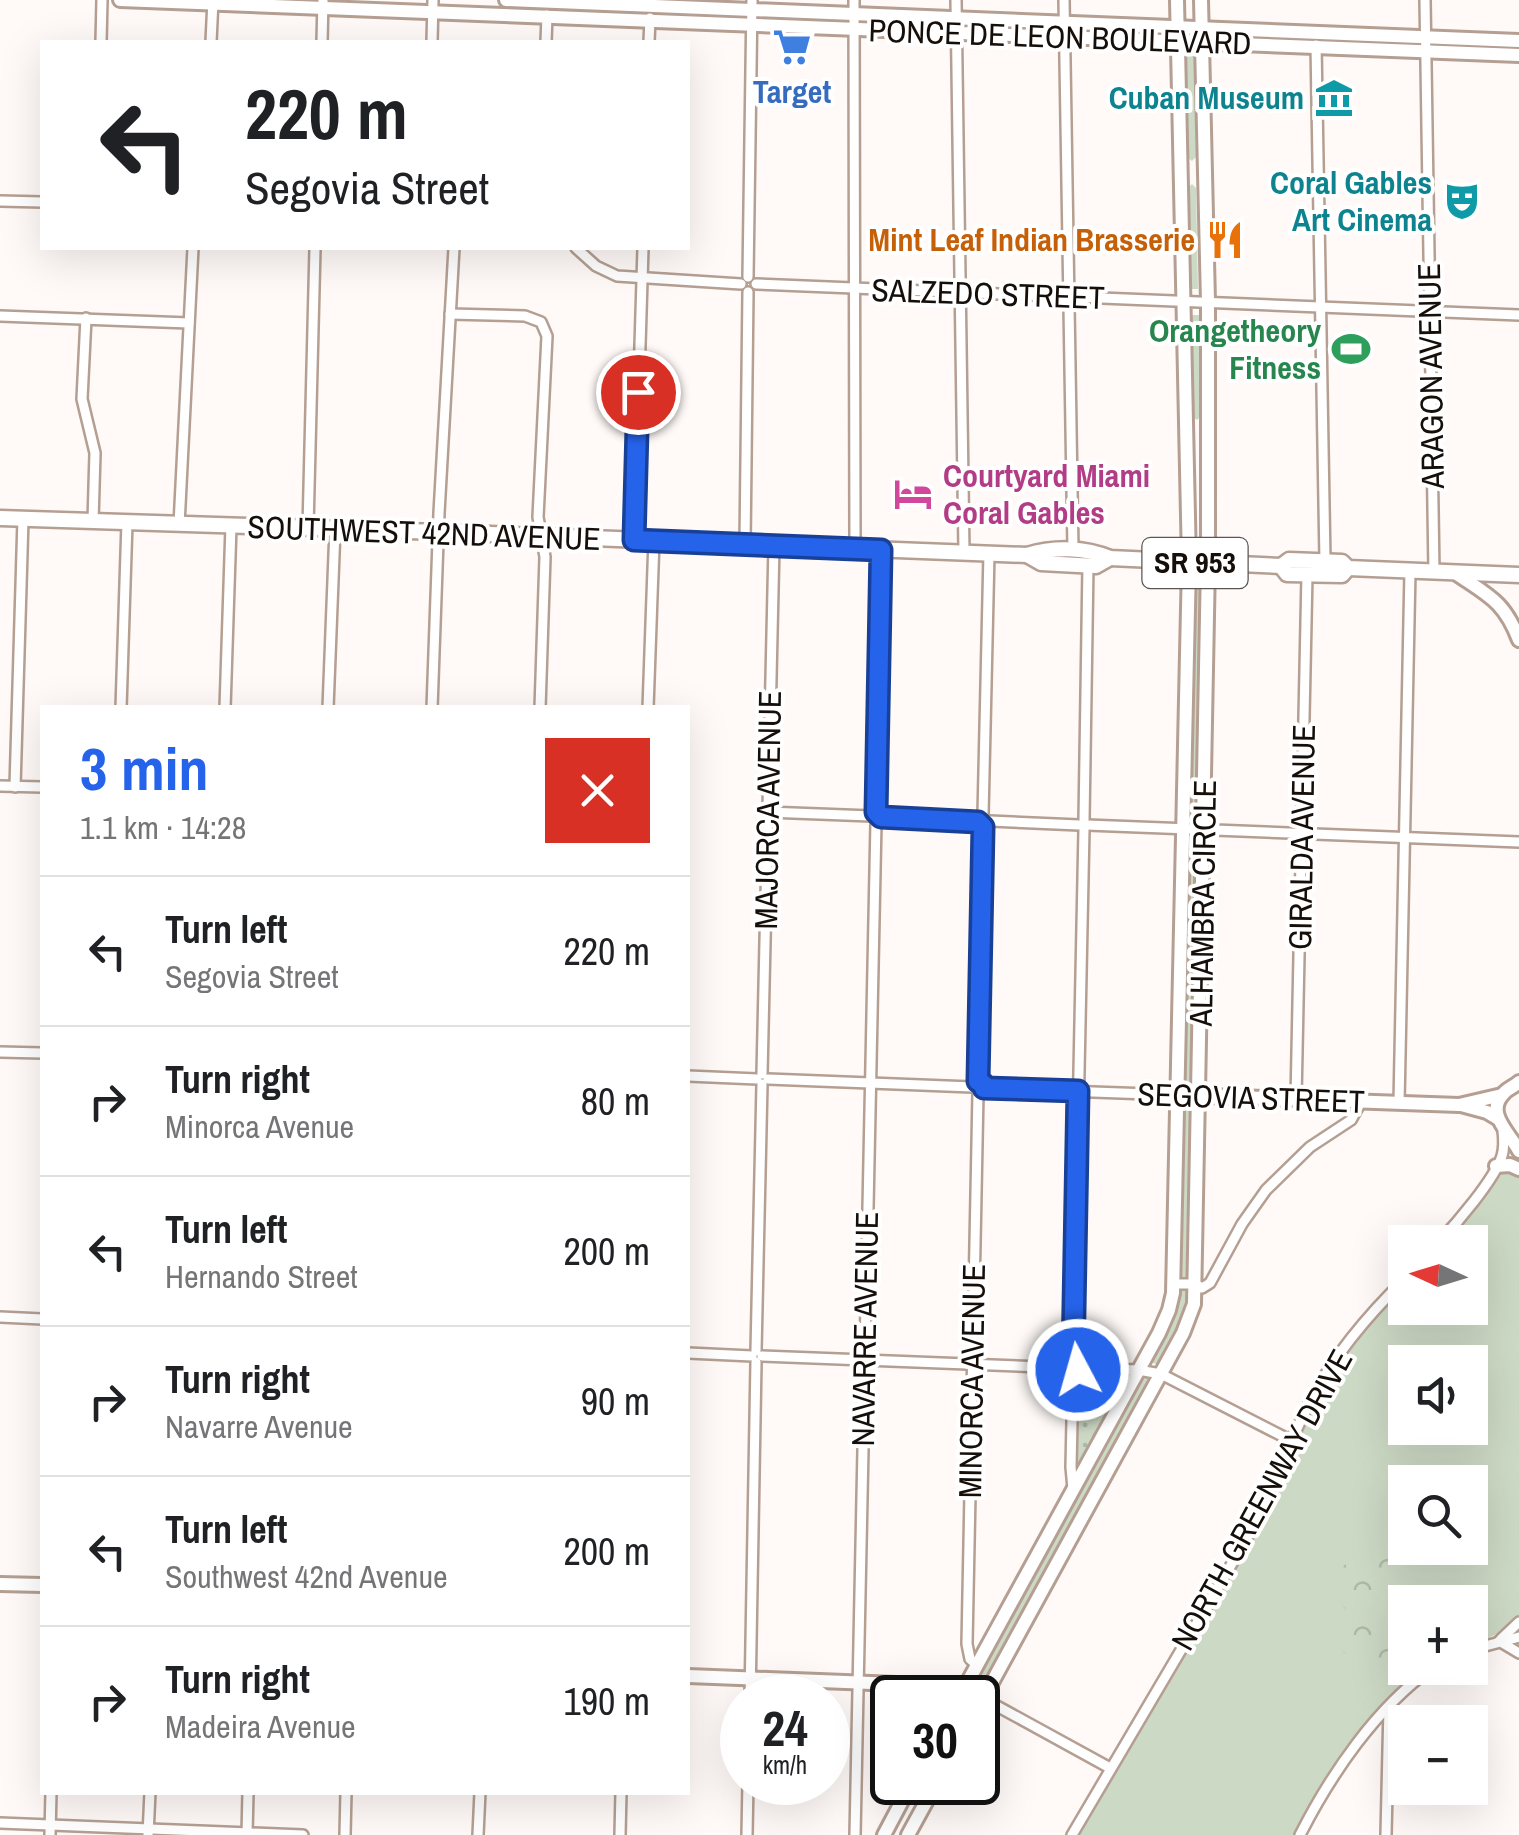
<!DOCTYPE html>
<html lang="en">
<head>
<meta charset="utf-8">
<style>
	body { margin:0; font-family:"Archivo Narrow",sans-serif; background:#f6f6f6; color:#202124; height:100vh; display:flex; flex-direction:column; font-size:38px; white-space:nowrap }
	* { box-sizing:border-box; margin:0 }
	p { font-size:32px; color:#757577 }
	.icon { flex:none; width:55px; height:55px; fill:none; stroke:currentColor; stroke-width:2; stroke-linecap:round; stroke-linejoin:round }
	.map { position:relative; flex:1; overflow:hidden }
	.panel { position:absolute; left:40px; top:705px; width:650px; height:1090px; display:flex; flex-direction:column; background:#fff; border-radius:0px; box-shadow:0 10px 40px #0002 }
	.panel>* { flex:none }
	.guide { position:absolute; left:40px; top:40px; width:650px; height:210px; border-radius:0px; box-shadow:0 10px 40px #0002; background:#fff; color:#202124; overflow:hidden }
	.needle { width:65px; rotate:274deg }
	.tools { position:absolute; left:1388px; top:1225px; display:grid; gap:20px }
	.tools a { display:grid; place-items:center; width:100px; height:100px; border-radius:0px; background:#fff; box-shadow:0 10px 40px #0002; font-size:50px }
	.speed { position:absolute; left:720px; top:1675px; display:flex; gap:20px; font-size:50px; font-weight:700; text-align:center }
	.speed>* { display:grid; place-content:center; width:130px; height:130px; border-radius:50%; background:#fff; box-shadow:0 10px 40px #0002; line-height:1 }
	.speed small { font-size:25px; font-weight:400 }
	.speed .limit { border:5px solid #111; border-radius:15px; background:#fff; color:#111 }
	.pin { position:absolute; display:grid; place-items:center; width:85px; height:85px; color:#fff; margin:-42px; border:5px solid #fff; border-radius:50%; box-shadow:0 2px 10px #0007 }
	.me { position:absolute; width:110px; margin:-55px; rotate:354deg; stroke-linejoin:round; filter:drop-shadow(0 0 8px #0008) }
	.turn { display:flex; align-items:center; gap:35px; height:210px; padding:0 40px; font-size:45px }
	.turn .icon { width:130px; height:130px; stroke-width:2.5 }
	.turn b { display:block; font-size:70px; line-height:85px }
	.round { display:grid; place-items:center; flex:none; width:105px; height:105px; border-radius:0px; background:#f6f6f6 }
	.head { display:flex; align-items:center; justify-content:space-between; height:170px; padding:0 40px }
	h1 { font-size:60px; font-weight:800; line-height:75px; color:#2563eb }
	ul { padding:0; list-style:none }
	li { display:flex; align-items:center; gap:30px; height:150px; padding:0 40px; border-top:2px solid #e0e0e0 }
	li div { flex:1 }
	li b { display:block; font-size:38px }
	li em { font-style:normal }
	.map>svg:first-child { display:block }
	.grass { fill:#ccd9c4; fill-rule:evenodd }
	.forest { fill:url(#forest-crowns) }
	.park { fill:url(#park-dots) }
	.lines { fill:none; stroke-linecap:round; stroke-linejoin:round }
	.street-casing { stroke:#b59f92; stroke-width:14 }
	.secondary-casing { stroke:#b59f92; stroke-width:18 }
	.primary-casing { stroke:#b59f92; stroke-width:19 }
	.street { stroke:#fff; stroke-width:9 }
	.secondary { stroke:#fff; stroke-width:12 }
	.primary { stroke:#fff; stroke-width:14 }
	.route-casing { stroke:#184099; stroke-width:25 }
	.route { stroke:#2563eb; stroke-width:18 }
	.labels { text-anchor:middle; stroke-width:8; stroke-linejoin:round; paint-order:stroke }
	.shield { fill:#fff; stroke:#5b5653; stroke-width:2.5 }
	.shield-label { font-size:30px; font-weight:bold; fill:#150e09 }
	.street-label { font-size:32px; fill:#150e09; stroke:#fff }
	.shop-label { font-size:32px; font-weight:bold; fill:#366cbe; stroke:#fff }
	.culture-label { font-size:32px; font-weight:bold; fill:#0d838f; stroke:#fff; text-anchor:end }
	.food-label { font-size:32px; font-weight:bold; fill:#c56008; stroke:#fff; text-anchor:end }
	.leisure-label { font-size:32px; font-weight:bold; fill:#27864d; stroke:#fff; text-anchor:end }
	.hotel-label { font-size:32px; font-weight:bold; fill:#b23c85; stroke:#fff; text-anchor:start }
</style>
</head>
<body>
<div class="map">
<svg width="1519" height="1835" viewBox="0 0 1519 1835">
	<defs>
		<pattern id="forest-crowns" width="20" height="18" patternUnits="userSpaceOnUse" patternTransform="scale(2.5)"><rect width="20" height="18" fill="#ccd9c4"/><path d="M2 6a3 3 0 1 1 6 0M12 15a3 3 0 1 1 6 0" fill="none" stroke="#aeb9a7"/></pattern>
		<pattern id="park-dots" width="8" height="8" patternUnits="userSpaceOnUse" patternTransform="scale(2.5)"><rect width="8" height="8" fill="#ccd9c4"/><path d="M2 2h.1M6 6h.1" fill="none" stroke="#aeb9a7" stroke-width="1.8" stroke-linecap="round"/></pattern>
	</defs>
	<rect width="100%" height="100%" fill="#fffaf7"/>
	<!-- grass -->
	<g class="grass">
		<polygon points="1186,55 1194,55 1196,157 1192,161 1188,158"/>
		<polygon points="1192,184 1196,188 1198,289 1190,289 1188,188"/>
		<polygon points="1190,315 1199,315 1200,417 1197,420 1193,417"/>
		<polygon points="1192,582 1199,583 1199,616 1202,628 1200,823 1188,823"/>
		<polygon points="1187,833 1199,833 1195,1089 1182,1089"/>
		<polygon points="1181,1100 1195,1101 1193,1277 1179,1278"/>
		<path d="M1505 1169 1519 1174V1618L1504 1631 1470 1646V1602H1405V1668H1425C1368 1706 1332 1778 1296 1835H1076L1251 1540C1278 1490 1294 1435 1323 1386 1345 1348 1375 1315 1405 1283V1308H1470V1242H1445L1479 1202 1500 1171ZM1405 1362H1470V1428H1405ZM1405 1482H1470V1548H1405Z"/>
		<polygon points="1178,1290 1192,1290 1187,1318 1161,1365 1148,1362"/>
		<polygon points="1142,1375 1155,1376 983,1692 970,1685"/>
	</g>
	<!-- forest -->
	<path class="forest" d="M1383 1539 1395 1543 1398 1552 1385 1570 1379 1592 1370 1609C1376 1613 1385 1617 1390 1624 1403 1642 1385 1665 1366 1667 1333 1652 1338 1642 1349 1614 1337 1599 1327 1575 1349 1562 1357 1558 1358 1561 1365 1556 1373 1551 1374 1544 1383 1539Z"/>
	<!-- park -->
	<polygon class="park" points="1078,1374 1131,1374 1076,1478"/>
	<g class="lines">
		<!-- street casing -->
		<g class="street-casing">
			<g id="street">
				<polyline points="854,0 855,549"/>
				<polyline points="956,0 964,552"/>
				<polyline points="1064,0 1073,550"/>
				<polyline points="1425,0 1434,572"/>
				<polyline points="101,42 102,0"/>
				<polyline points="211,42 213,0"/>
				<polyline points="322,42 323,0"/>
				<polyline points="432,42 433,0"/>
				<polyline points="546,42 547,15"/>
				<polyline points="649,42 650,18"/>
				<polyline points="1316,45 1325,561"/>
				<polyline points="0,201 42,202"/>
				<polyline points="576,248 596,266 617,276 741,284"/>
				<polyline points="748,277 752,0"/>
				<polyline points="756,284 1519,315"/>
				<polyline points="450,314 525,316 541,322 547,336 538,517 545,557 540,708"/>
				<polyline points="0,316 189,323"/>
				<polyline points="86,318 82,399 95,453 93,521"/>
				<polyline points="179,525 193,248"/>
				<polyline points="308,528 315,248"/>
				<polyline points="634,540 643,248"/>
				<polyline points="745,544 748,292"/>
				<polyline points="121,708 127,522"/>
				<polyline points="225,708 231,526"/>
				<polyline points="328,708 335,529"/>
				<polyline points="432,708 439,513 454,248"/>
				<polyline points="648,708 654,540"/>
				<polyline points="0,786 42,787"/>
				<polyline points="15,787 23,519"/>
				<polyline points="767,812 871,816"/>
				<polyline points="876,812 881,550"/>
				<polyline points="983,815 989,553"/>
				<polyline points="881,817 977,821"/>
				<polyline points="1084,820 1088,565"/>
				<polyline points="990,821 1079,825"/>
				<polyline points="1087,825 1519,842"/>
				<polyline points="0,1052 42,1053"/>
				<polyline points="762,1074 774,546"/>
				<polyline points="688,1076 757,1079"/>
				<polyline points="768,1079 972,1087"/>
				<polyline points="978,1081 983,827"/>
				<polyline points="984,1088 1177,1095"/>
				<polyline points="1296,1099 1307,574"/>
				<polyline points="1399,1103 1410,571"/>
				<path d="M1439 1242C1457 1223 1494 1180 1502 1156 1504 1149 1504 1139 1503 1131"/>
				<polyline points="1174,1284 1195,1284 1202,1288 1210,1283 1242,1224 1266,1190 1310,1147 1351,1120 1361,1102"/>
				<polyline points="0,1317 42,1319"/>
				<polyline points="756,1351 762,1084"/>
				<polyline points="688,1353 752,1356"/>
				<polyline points="762,1356 1068,1368"/>
				<polyline points="1073,1362 1084,829"/>
				<polyline points="1079,1368 1138,1370 1161,1374 1292,1441"/>
				<polyline points="1073,1489 1071,1467 1073,1373"/>
				<polyline points="1501,1639 1519,1622"/>
				<polyline points="1499,1641 1519,1653"/>
				<polyline points="1470,1650 1519,1637"/>
				<polyline points="977,1665 970,1659 967,1644 978,1093"/>
				<polyline points="964,1688 1110,1768"/>
				<polyline points="750,1698 756,1362"/>
				<polyline points="0,1823 303,1835"/>
				<polyline points="50,1835 51,1792"/>
				<polyline points="148,1835 150,1792"/>
				<polyline points="247,1835 248,1792"/>
				<polyline points="345,1835 346,1792"/>
				<polyline points="478,1835 480,1792"/>
				<polyline points="620,1835 621,1792"/>
				<polyline points="747,1835 748,1782"/>
				<polyline points="855,1835 876,822"/>
				<path d="M1072 1835 1247 1538C1272 1492 1288 1442 1313 1396 1337 1351 1369 1314 1405 1279"/>
				<path d="M1300 1835C1331 1774 1376 1708 1432 1668"/>
				<polyline points="1386,1835 1389,1707"/>
			</g>
		</g>
		<!-- secondary casing -->
		<g class="secondary-casing">
			<g id="secondary">
				<polyline points="120,0 1519,55"/>
				<polyline points="506,0 1519,41"/>
				<path d="M1454 572C1487 595 1504 600 1519 640"/>
				<path d="M1519 1082C1515 1086 1509 1088 1505 1092 1483 1112 1510 1133 1519 1151"/>
				<polyline points="1177,1095 1459,1105 1502,1095"/>
				<polyline points="1461,1105 1487,1112 1497,1118"/>
				<polyline points="1496,1166 1510,1165 1519,1169"/>
				<polyline points="0,1584 42,1585"/>
				<polyline points="688,1676 948,1686 964,1688"/>
				<polyline points="959,1698 1159,1333 1169,1310 1173,1293 1189,563 1177,0"/>
				<polyline points="978,1708 1183,1333 1194,1304 1208,563 1208,302 1201,0"/>
				<polyline points="884,1835 912,1782"/>
				<polyline points="908,1835 937,1782"/>
			</g>
		</g>
		<!-- primary casing -->
		<g class="primary-casing">
			<g id="primary">
				<path d="M0 518 439 532 1027 555C1053 547 1085 547 1110 558L1281 566 1289 560 1342 562 1348 568 1519 575"/>
				<polyline points="1027,555 1041,563 1096,566 1110,558"/>
				<polyline points="1281,566 1287,574 1342,575 1348,568"/>
			</g>
		</g>
		<!-- street -->
		<use href="#street" class="street"/>
		<!-- secondary -->
		<use href="#secondary" class="secondary"/>
		<!-- primary -->
		<use href="#primary" class="primary"/>
	</g>
	<g class="lines">
		<!-- route casing -->
		<g class="route-casing">
			<polyline id="route" points="638,392 634,540 881,550 876,812 881,817 978,822 983,827 978,1081 983,1084 984,1088 1078,1091 1073,1362 1077,1364 1078,1370"/>
		</g>
		<!-- route -->
		<use href="#route" class="route"/>
	</g>
	<!-- icons -->
	<defs>
		<g id="supermarket-bare" transform="scale(3)"><path d="M-6-5.5h2.5l.6 2H6L4.5 2H-2.5L-4.4-4H-6ZM-1.5 3.2a1.3 1.3 0 1 0 .1 0ZM3 3.2a1.3 1.3 0 1 0 .1 0Z" fill="#3f7fe0" stroke="#fff" stroke-width="2.5" paint-order="stroke"/></g>
		<g id="museum-bare" transform="scale(3)"><path d="M0-6L6-3V-2H-6V-3ZM-5-1h2V3h-2ZM-1-1h2V3h-2ZM3-1h2V3H3ZM-6 4H6V6H-6Z" fill="#0f9aa8" stroke="#fff" stroke-width="2.5" paint-order="stroke"/></g>
		<g id="theatre-bare" transform="scale(3)"><path d="M-5-5.5Q0-4 5-5.5V0Q5 5 0 6Q-5 5-5 0ZM-3.3-2.5H-1v1.5H-3.3ZM1-2.5H3.3v1.5H1ZM-2.8 1Q0 5.5 2.8 1Z" fill="#0f9aa8" stroke="#fff" stroke-width="2.5" paint-order="stroke"/></g>
		<g id="restaurant-bare" transform="scale(3)"><path d="M-5-6h1v4h1v-4h1v4h1v-4h1v5L-1.5 .5V6h-2V.5L-5-1ZM5-6V6H3V1.5H1.5Q1.5-4 5-6Z" fill="#e8710a" stroke="#fff" stroke-width="2.5" paint-order="stroke"/></g>
		<g id="stadium-bare" transform="scale(3)"><path d="M0-5a6.5 5 0 1 0 0 10a6.5 5 0 1 0 0-10ZM-3.5-1.8h7v3.6h-7Z" fill="#2e9e5b" stroke="#fff" stroke-width="2.5" paint-order="stroke"/></g>
		<g id="hotel-bare" transform="scale(3)"><path d="M-6-4.5h1.5V1H6V5H4.5V3h-9V5H-6ZM-4 0a1.8 1.8 0 1 1 3.6 0ZM.5 0V-2.5h3Q6-2.5 6 0Z" fill="#d1479c" stroke="#fff" stroke-width="2.5" paint-order="stroke"/></g>
	</defs>
	<g fill-rule="evenodd">
		<use href="#supermarket-bare" x="792" y="47"/>
		<use href="#museum-bare" x="1334" y="98"/>
		<use href="#theatre-bare" x="1462" y="201"/>
		<use href="#restaurant-bare" x="1225" y="240"/>
		<use href="#stadium-bare" x="1351" y="349"/>
		<use href="#hotel-bare" x="913" y="494"/>
	</g>
	<g class="labels">
		<!-- shield labels -->
		<rect class="shield" x="1142.5" y="538" width="105" height="50" rx="8"/>
		<g class="shield-label">
			<text x="1195" y="573">SR 953</text>
		</g>
		<!-- street labels -->
		<g class="street-label">
			<text transform="translate(1060 37) rotate(2)" y="11">PONCE DE LEON BOULEVARD</text>
			<text transform="translate(988 294) rotate(2)" y="11">SALZEDO STREET</text>
			<text transform="translate(1431 376) rotate(-91)" y="11">ARAGON AVENUE</text>
			<text transform="translate(424 533) rotate(2)" y="11">SOUTHWEST 42ND AVENUE</text>
			<text transform="translate(768 810) rotate(-89)" y="11">MAJORCA AVENUE</text>
			<text transform="translate(1302 837) rotate(-89)" y="11">GIRALDA AVENUE</text>
			<text transform="translate(1203 903) rotate(-89)" y="11">ALHAMBRA CIRCLE</text>
			<text transform="translate(1251 1098) rotate(2)" y="11">SEGOVIA STREET</text>
			<text transform="translate(865 1329) rotate(-89)" y="11">NAVARRE AVENUE</text>
			<text transform="translate(972 1381) rotate(-89)" y="11">MINORCA AVENUE</text>
			<text transform="translate(1262 1500) rotate(-61)" y="11">NORTH GREENWAY DRIVE</text>
		</g>
		<!-- shop labels -->
		<g class="shop-label">
			<text x="792" y="103">Target</text>
		</g>
		<!-- culture labels -->
		<g class="culture-label">
			<text x="1304" y="109">Cuban Museum</text>
			<text x="1432" y="194">Coral Gables<tspan x="1432" dy="37">Art Cinema</tspan></text>
		</g>
		<!-- food labels -->
		<g class="food-label">
			<text x="1195" y="251">Mint Leaf Indian Brasserie</text>
		</g>
		<!-- leisure labels -->
		<g class="leisure-label">
			<text x="1321" y="342">Orangetheory<tspan x="1321" dy="37">Fitness</tspan></text>
		</g>
		<!-- hotel labels -->
		<g class="hotel-label">
			<text x="943" y="487">Courtyard Miami<tspan x="943" dy="37">Coral Gables</tspan></text>
		</g>
	</g>
</svg>
<div class="tools">
<a><svg class="needle" viewBox="-14 -14 28 28"><path d="M0-13l5 13h-10z" fill="#e53935"/><path d="M0 13l5-13h-10z" fill="#757577"/></svg></a>
<a><svg class="icon" aria-label="sound" viewBox="0 0 24 24"><path d="M4 9h4l5-4v14l-5-4H4zM17 9q2 3 0 6"/></svg></a>
<a><svg class="icon" aria-label="search" viewBox="0 0 24 24"><circle cx="10" cy="10" r="6"/><path d="M15 15l6 6"/></svg></a>
<a>+</a>
<a>−</a>
</div>
<div class="speed"><div>24<small>km/h</small></div><div class="limit">30</div></div>
<div class="pin" style="left:638px;top:392px;background:#d93025"><svg class="icon" aria-label="arrive" viewBox="0 0 24 24"><path d="M6 21V4h12l-3 4 3 4H6"/></svg></div>
<svg class="me" style="left:1078px;top:1370px" viewBox="-20 -20 40 40"><circle r="17" fill="#2563eb" stroke="#fff" stroke-width="3"/><path d="M0-11L8 9 0 5-8 9z" fill="#fff"/></svg>
<div class="guide">
<div class="turn"><svg class="icon" aria-label="left" viewBox="0 0 24 24"><path d="M17 20v-9H6M10 6l-5 5 5 5"/></svg><div><b>220 m</b>Segovia Street</div></div>
</div>
<section class="panel">
<div class="head"><div><h1>3 min</h1><p>1.1 km · 14:28</p></div><a class="round" style="background:#d93025;color:#fff"><svg class="icon" aria-label="close" viewBox="0 0 24 24"><path d="M6 6l12 12M18 6L6 18"/></svg></a></div>
<ul>
<li><svg class="icon" aria-label="left" viewBox="0 0 24 24"><path d="M17 20v-9H6M10 6l-5 5 5 5"/></svg><div><b>Turn left</b><p>Segovia Street</p></div><em>220 m</em></li>
<li><svg class="icon" aria-label="right" viewBox="0 0 24 24"><path d="M7 20v-9h11M14 6l5 5-5 5"/></svg><div><b>Turn right</b><p>Minorca Avenue</p></div><em>80 m</em></li>
<li><svg class="icon" aria-label="left" viewBox="0 0 24 24"><path d="M17 20v-9H6M10 6l-5 5 5 5"/></svg><div><b>Turn left</b><p>Hernando Street</p></div><em>200 m</em></li>
<li><svg class="icon" aria-label="right" viewBox="0 0 24 24"><path d="M7 20v-9h11M14 6l5 5-5 5"/></svg><div><b>Turn right</b><p>Navarre Avenue</p></div><em>90 m</em></li>
<li><svg class="icon" aria-label="left" viewBox="0 0 24 24"><path d="M17 20v-9H6M10 6l-5 5 5 5"/></svg><div><b>Turn left</b><p>Southwest 42nd Avenue</p></div><em>200 m</em></li>
<li><svg class="icon" aria-label="right" viewBox="0 0 24 24"><path d="M7 20v-9h11M14 6l5 5-5 5"/></svg><div><b>Turn right</b><p>Madeira Avenue</p></div><em>190 m</em></li>
</ul>
</section>
</div>
</body>
</html>
